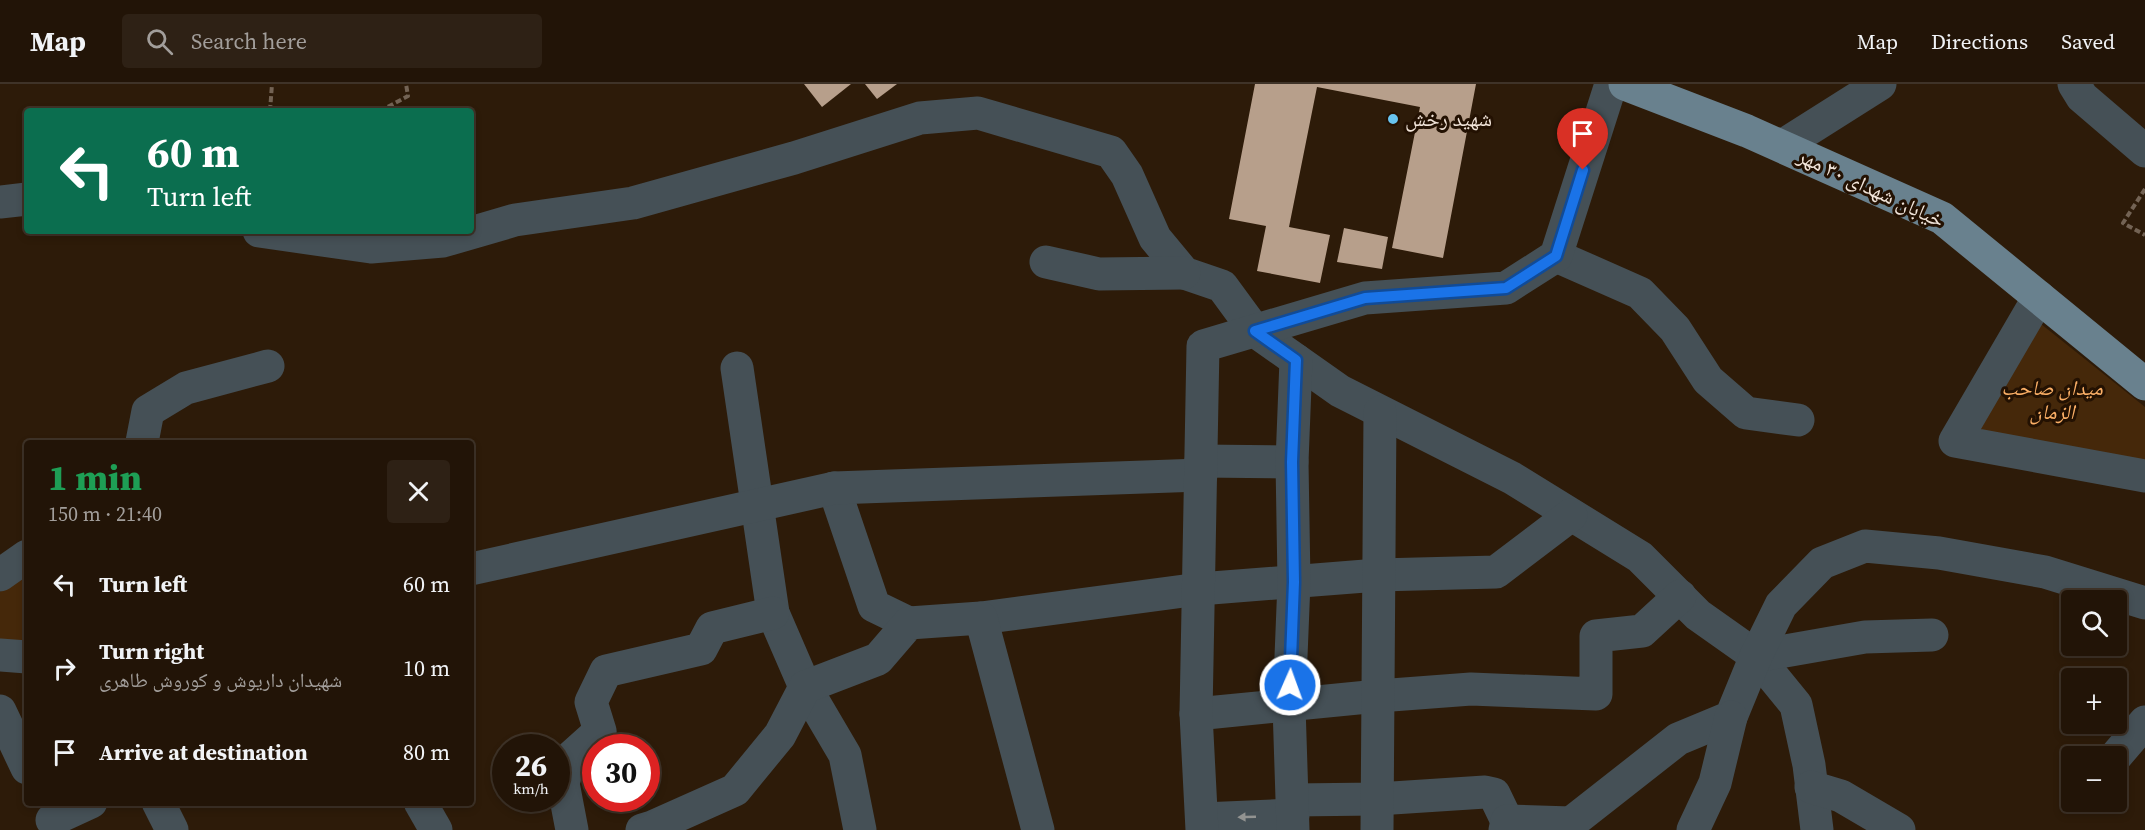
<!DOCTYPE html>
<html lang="en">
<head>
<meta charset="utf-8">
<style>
	body { margin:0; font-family:"Source Serif 4","Noto Naskh Arabic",serif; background:#2e2115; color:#f1f3f6; height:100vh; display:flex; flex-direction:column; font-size:22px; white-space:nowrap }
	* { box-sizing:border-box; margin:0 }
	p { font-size:20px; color:#a29e9b }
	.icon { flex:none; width:33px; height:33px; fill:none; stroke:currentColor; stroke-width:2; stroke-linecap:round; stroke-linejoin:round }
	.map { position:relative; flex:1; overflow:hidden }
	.sheet { position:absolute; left:24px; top:356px; width:450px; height:366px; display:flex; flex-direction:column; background:#221407; border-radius:6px; box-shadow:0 3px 9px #0003,0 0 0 2px #3f3328 }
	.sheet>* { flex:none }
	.top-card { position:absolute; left:24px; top:24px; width:450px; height:126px; border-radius:6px; box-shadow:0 3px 9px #0003,0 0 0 2px #3f3328; background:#0b6e4f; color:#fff; overflow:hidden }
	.tools { position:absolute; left:2061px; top:506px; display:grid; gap:12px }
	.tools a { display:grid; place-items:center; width:66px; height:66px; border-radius:6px; background:#221407; box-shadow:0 3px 9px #0003,0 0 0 2px #3f3328; font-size:30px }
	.speed { position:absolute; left:492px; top:650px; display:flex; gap:12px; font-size:30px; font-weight:700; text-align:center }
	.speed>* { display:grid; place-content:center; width:78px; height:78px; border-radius:50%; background:#221407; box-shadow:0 3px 9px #0003,0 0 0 2px #3f3328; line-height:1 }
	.speed small { font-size:15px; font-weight:400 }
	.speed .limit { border:9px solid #d22; background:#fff; color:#111 }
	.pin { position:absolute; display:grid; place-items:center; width:51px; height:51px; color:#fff; margin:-62px -26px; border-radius:50% 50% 50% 0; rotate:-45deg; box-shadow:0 0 6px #0007 }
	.pin .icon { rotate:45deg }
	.me { position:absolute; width:66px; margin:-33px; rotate:2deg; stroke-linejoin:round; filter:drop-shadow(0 0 4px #0008) }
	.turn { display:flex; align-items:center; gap:21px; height:126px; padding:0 24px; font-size:27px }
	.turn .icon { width:78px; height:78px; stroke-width:2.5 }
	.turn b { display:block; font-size:42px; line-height:51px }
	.round { display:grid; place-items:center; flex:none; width:63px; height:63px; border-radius:6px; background:#2e2115 }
	.head { display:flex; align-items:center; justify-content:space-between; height:102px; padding:0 24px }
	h1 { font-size:36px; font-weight:800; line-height:45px; color:#1e9e55 }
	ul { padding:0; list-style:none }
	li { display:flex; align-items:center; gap:18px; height:84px; padding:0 24px }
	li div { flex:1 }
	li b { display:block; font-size:22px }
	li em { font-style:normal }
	header { display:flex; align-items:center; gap:36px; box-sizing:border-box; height:84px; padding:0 30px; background:#221407; border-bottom:2px solid #3f3328 }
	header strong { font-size:28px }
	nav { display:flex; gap:33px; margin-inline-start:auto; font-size:21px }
	.search { width:420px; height:54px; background:#2e2115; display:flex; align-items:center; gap:15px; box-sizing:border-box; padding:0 21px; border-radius:6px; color:#a29e9b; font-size:22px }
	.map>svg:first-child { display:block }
	.green { fill:#45280a }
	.building { fill:#b79f8b }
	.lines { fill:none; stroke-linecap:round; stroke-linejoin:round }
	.path { stroke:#736354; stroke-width:4; stroke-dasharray:6 3; stroke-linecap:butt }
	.minor { stroke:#455056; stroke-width:33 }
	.major { stroke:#69818e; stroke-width:33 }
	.oneway { fill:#929391 }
	.route-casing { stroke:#114b97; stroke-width:15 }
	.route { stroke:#1a73e8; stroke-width:10 }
	.poi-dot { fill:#68c4f0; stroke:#231102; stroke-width:2 }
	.labels { text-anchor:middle; stroke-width:6; stroke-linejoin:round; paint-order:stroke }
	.poi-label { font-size:21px; fill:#f1e4d9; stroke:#231102; text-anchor:start }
	.street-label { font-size:21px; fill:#f1e4d9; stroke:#231102 }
	.park-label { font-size:21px; font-style:italic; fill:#fbaf66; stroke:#231102 }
</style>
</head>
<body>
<header>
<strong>Map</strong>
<div class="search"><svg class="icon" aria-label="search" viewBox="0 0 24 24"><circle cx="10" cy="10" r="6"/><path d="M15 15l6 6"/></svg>Search here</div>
<nav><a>Map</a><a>Directions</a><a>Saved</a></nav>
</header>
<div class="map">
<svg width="2145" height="746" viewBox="0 0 2145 746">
	<rect width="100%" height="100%" fill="#2d1b09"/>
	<!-- green -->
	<g class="green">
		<polygon points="2036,236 2145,323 2145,386 1969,353"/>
		<polygon points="27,487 27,562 0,559 0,508"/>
	</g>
	<!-- building -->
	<g class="building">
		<polygon points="804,0 851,0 822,23"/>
		<polygon points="865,0 897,0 877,15"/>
		<polygon points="1255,0 1476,0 1443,174 1392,164 1420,23 1317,3 1289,143 1330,151 1320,199 1257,187 1266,142 1229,135"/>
		<polygon points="1344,144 1388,153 1382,185 1337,178"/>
	</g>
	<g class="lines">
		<!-- path -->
		<g class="path">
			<polyline points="270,27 272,0"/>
			<polyline points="380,27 408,12 406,0"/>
			<polyline points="2145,105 2123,139 2145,151"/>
		</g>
		<!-- minor -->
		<g class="minor">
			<polyline points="2074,0 2082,13 2145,67"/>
			<polyline points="1782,62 1880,0"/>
			<polyline points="0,118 27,115"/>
			<polyline points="259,147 371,163 443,157 515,136 633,119 794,74 920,34 978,29 1111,68 1127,91 1155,154 1184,189 1222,202 1255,247 1340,307 1512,394 1640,473 1698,531 1756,572 1796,621 1809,681 1817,746"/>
			<polyline points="1556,172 1640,209 1675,245 1708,296 1746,329 1798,336"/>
			<polyline points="1046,178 1099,190 1184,189"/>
			<polyline points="2039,213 1955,357 2145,392"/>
			<polyline points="737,284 773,529 805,603 845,671 860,746"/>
			<polyline points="142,358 148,327 186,304 268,282"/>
			<polyline points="1201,377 1292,378"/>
			<polyline points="834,404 874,522 909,539"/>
			<polyline points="471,485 834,404 1201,391"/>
			<polyline points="0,491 27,472"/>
			<polyline points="981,534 1199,505 1378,491 1496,488 1571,431"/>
			<polyline points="0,571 27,573"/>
			<polyline points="1756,572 1865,553 1932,551"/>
			<polyline points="0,627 27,684"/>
			<polyline points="1196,630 1378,612 1471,605 1596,610 1596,552 1642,547 1680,512"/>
			<polyline points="2116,672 2145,638"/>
			<polyline points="1811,703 1841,712 1899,746"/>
			<polyline points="1293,716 1377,715 1485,708 1494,710 1507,737"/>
			<polyline points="158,718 172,746"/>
			<polyline points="420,718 436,746"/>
			<polyline points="1202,735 1293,731"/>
			<polyline points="52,736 91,718"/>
			<polyline points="572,746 563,699 571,673 600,647 591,618 606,587 701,565 712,544 773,529"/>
			<polyline points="642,746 652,743 735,706 780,651 805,603 878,575 909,539 981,534 1038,746"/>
			<polyline points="1202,746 1196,630 1203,262 1365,214 1506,204 1556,172 1611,0"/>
			<polyline points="1293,746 1289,622 1294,498 1292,378 1296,276"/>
			<polyline points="1377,746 1380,328"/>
			<polyline points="1505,746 1507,737 1571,739 1678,655 1731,633 1756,572 1781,521 1822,479 1865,462 1939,469 2045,488 2145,519"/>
			<polyline points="1693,746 1715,699 1731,633"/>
		</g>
		<!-- major -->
		<polyline class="major" points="1625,0 1747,47 1942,134 2145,300"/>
	</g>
	<!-- one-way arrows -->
	<defs><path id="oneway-solid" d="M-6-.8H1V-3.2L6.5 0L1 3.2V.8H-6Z" transform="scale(1.5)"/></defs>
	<use class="oneway" href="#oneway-solid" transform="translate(1247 733) rotate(178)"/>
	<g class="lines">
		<!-- route casing -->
		<g class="route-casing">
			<polyline id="route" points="1290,601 1294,498 1292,378 1296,276 1255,247 1365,214 1506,204 1556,172 1583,86"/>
		</g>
		<!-- route -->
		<use href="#route" class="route"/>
	</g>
	<!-- markers -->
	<circle class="poi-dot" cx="1393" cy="35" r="6"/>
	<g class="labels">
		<!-- poi labels -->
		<g class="poi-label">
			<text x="1405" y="42">شهید رخش</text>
		</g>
		<!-- street labels -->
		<g class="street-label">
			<text transform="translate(1871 104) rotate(25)" y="7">خیابان شهدای ۳۰ مهر</text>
		</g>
		<!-- park labels -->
		<g class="park-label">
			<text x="2052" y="311">میدان صاحب<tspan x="2052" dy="24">الزمان</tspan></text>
		</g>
	</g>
</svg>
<div class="tools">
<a><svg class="icon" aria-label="search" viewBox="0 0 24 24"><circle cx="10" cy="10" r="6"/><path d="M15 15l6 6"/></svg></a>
<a>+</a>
<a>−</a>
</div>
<div class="speed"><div>26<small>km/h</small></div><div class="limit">30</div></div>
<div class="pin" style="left:1583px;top:86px;background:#d93025"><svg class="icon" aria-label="arrive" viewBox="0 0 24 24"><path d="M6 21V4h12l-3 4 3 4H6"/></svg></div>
<svg class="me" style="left:1290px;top:601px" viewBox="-20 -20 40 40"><circle r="17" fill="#1a73e8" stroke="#fff" stroke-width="3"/><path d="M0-11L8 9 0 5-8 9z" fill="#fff"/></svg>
<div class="top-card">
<div class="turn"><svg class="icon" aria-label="left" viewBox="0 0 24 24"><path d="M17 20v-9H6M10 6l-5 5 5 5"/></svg><div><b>60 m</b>Turn left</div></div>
</div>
<section class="sheet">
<div class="head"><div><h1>1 min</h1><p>150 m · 21:40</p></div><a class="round"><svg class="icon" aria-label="close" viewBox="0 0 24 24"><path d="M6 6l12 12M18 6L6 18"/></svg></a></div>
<ul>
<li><svg class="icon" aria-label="left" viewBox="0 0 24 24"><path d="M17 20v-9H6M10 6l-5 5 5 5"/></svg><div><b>Turn left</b></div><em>60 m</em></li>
<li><svg class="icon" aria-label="right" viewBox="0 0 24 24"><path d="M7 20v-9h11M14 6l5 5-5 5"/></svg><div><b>Turn right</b><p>شهیدان داریوش و کوروش طاهری</p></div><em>10 m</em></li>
<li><svg class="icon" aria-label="arrive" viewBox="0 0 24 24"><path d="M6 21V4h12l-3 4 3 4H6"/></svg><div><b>Arrive at destination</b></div><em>80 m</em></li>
</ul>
</section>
</div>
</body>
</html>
